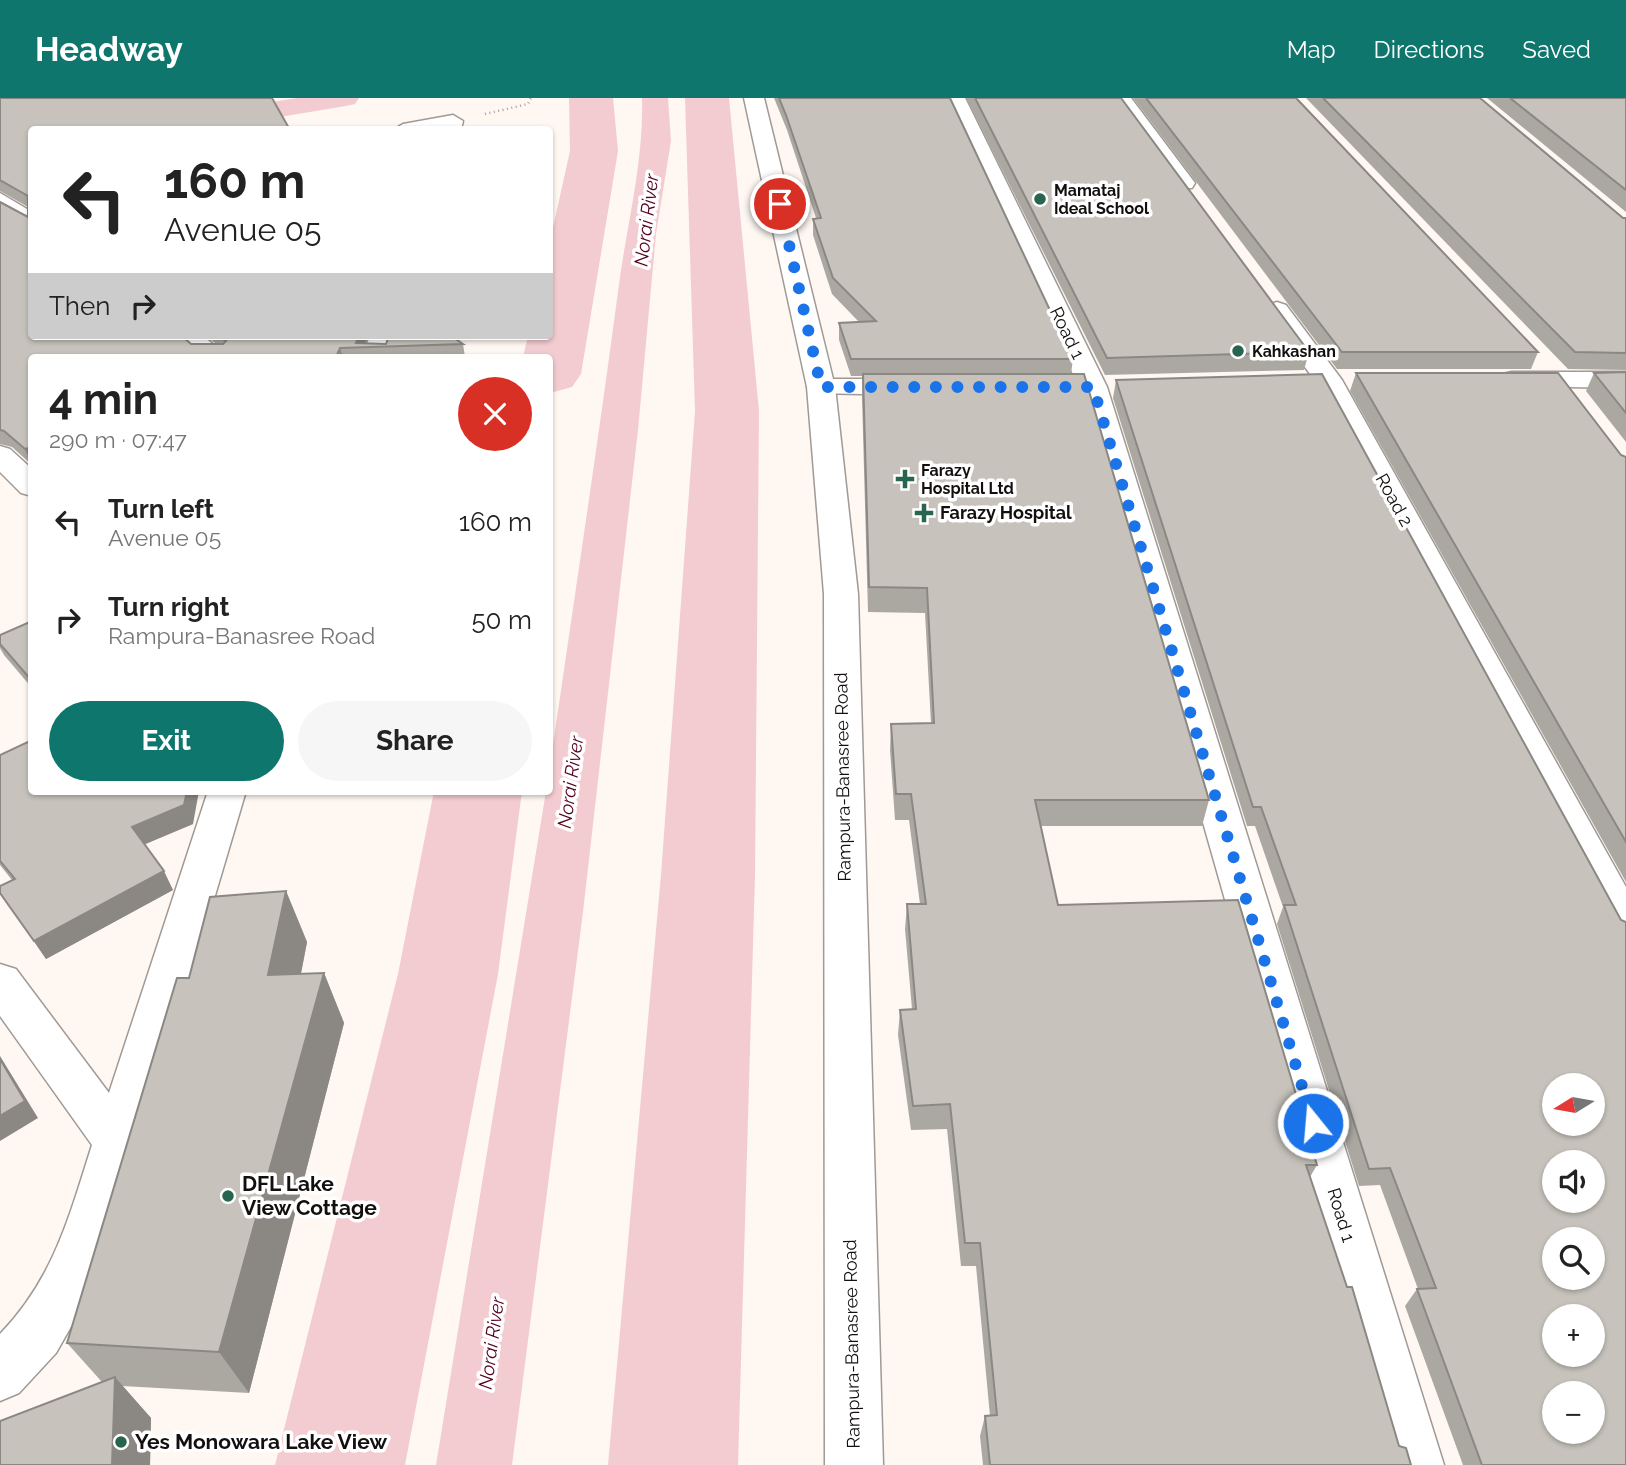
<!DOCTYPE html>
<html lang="en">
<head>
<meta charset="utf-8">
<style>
	body { margin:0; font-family:Raleway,sans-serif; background:#f6f6f6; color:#222; height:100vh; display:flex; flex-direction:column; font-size:26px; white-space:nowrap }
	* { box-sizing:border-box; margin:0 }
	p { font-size:23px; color:#767676 }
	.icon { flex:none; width:38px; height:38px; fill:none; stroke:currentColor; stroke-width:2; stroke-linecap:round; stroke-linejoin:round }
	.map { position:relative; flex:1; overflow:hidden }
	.sheet { position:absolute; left:28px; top:256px; width:525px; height:441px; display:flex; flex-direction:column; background:#fff; border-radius:7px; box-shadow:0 2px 5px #0004 }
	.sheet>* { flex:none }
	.hud { position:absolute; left:28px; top:28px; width:525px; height:214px; border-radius:7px; box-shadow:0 2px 5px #0004; background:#fff; color:#222; overflow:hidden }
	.needle { width:46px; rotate:259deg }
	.fabs { position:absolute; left:1542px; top:975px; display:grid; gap:14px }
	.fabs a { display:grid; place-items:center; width:63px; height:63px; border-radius:50%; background:#fff; box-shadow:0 2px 5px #0004; font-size:35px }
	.pin { position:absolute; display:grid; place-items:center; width:60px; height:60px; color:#fff; margin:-30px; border:4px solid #fff; border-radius:50%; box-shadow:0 2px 7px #0007 }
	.me { position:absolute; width:77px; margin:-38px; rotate:343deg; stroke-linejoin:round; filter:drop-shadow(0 0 5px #0008) }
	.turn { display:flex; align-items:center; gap:24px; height:147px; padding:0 21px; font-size:32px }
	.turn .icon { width:91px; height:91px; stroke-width:2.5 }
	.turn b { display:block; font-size:49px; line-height:60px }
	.then { display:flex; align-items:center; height:66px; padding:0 21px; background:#0003; gap:14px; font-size:26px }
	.round { display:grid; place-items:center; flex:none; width:74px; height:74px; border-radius:37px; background:#f6f6f6 }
	.headline { display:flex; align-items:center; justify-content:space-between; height:119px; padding:0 21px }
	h1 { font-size:42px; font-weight:700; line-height:52px }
	.primary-button { display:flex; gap:14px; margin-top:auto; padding:14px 21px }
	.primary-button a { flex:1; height:80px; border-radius:42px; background:#0f766e; color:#fff; font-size:28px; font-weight:700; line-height:80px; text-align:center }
	.primary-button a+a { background:#f6f6f6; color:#222 }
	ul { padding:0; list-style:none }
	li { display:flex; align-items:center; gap:21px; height:98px; padding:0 21px }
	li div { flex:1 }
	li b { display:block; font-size:26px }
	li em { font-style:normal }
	header { display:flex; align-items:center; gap:42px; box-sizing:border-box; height:98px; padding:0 35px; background:#0f766e; color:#fff }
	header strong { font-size:33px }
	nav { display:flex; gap:38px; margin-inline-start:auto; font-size:24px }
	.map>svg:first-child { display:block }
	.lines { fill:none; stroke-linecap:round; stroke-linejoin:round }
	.canal { fill:#f3ccd1; fill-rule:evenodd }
	.river { fill:#f3ccd1; fill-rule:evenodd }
	.minor-casing { stroke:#a09995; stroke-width:3 }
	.major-casing { stroke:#a09995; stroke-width:3 }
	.path { stroke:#a6a09d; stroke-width:2.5; stroke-dasharray:1 3.5; stroke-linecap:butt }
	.minor { fill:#fff; fill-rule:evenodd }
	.major { fill:#fff; fill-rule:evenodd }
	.wall { fill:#aba8a2 }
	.shaded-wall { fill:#8b8884 }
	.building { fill:#c7c3bc; stroke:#8b8884; stroke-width:2; fill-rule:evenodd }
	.route { stroke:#1a73e8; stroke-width:12; stroke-dasharray:0 21.6 }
	.poi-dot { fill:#276551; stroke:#fff; stroke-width:2.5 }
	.labels { text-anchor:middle; stroke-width:7; stroke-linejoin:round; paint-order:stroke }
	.far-poi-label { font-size:16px; font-weight:bold; fill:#120f0e; stroke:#fff; text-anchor:start }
	.street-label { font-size:18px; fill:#120f0e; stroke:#fff }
	.poi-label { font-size:18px; font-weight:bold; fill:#120f0e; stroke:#fff; text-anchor:start }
	.water-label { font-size:19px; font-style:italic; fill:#53011e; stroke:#fff }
	.near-poi-label { font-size:21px; font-weight:bold; fill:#120f0e; stroke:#fff; text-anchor:start }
</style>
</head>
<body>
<header>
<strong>Headway</strong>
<nav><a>Map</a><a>Directions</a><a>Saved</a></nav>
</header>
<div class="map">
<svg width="1626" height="1367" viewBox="0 0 1626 1367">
	<rect width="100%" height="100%" fill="#fef7f2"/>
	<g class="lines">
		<!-- canal -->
		<g class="canal">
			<polygon points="297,0 359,0 355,6 346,8 201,32 135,32 138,26 148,24"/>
			<path d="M642 0H668L671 43 656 136 638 332 583 814 512 1367H436L546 693H550V667C573 509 597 352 618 194 626 129 644 65 642 0Z"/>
		</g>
		<!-- river -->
		<g class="river">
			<polygon points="569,0 613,0 618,53 581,276 572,289 550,295 550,259 523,259 528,238 550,238 550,143 570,53"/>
			<polygon points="685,0 729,0 759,313 755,777 738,1367 608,1367 661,777 695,313"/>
			<polygon points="434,693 522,693 498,876 405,1367 275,1367 398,876"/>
		</g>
		<!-- minor casing -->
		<g class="minor-casing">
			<g id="minor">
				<polygon points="945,0 965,0 1107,289 1444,1367 1386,1367 1079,289"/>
				<polygon points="1111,0 1131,0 1195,85 1192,90 1176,90"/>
				<polygon points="453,17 463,23 461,32 393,32 403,26"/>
				<polygon points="0,95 32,114 32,132 0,113"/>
				<polygon points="1277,204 1286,207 1342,282 1626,789 1626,845 1611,840 1315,283 1264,212 1268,207"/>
				<polygon points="173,238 203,238 228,259 198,259"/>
				<polygon points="370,238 396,238 388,259 362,259"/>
				<polygon points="1512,274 1626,274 1626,290 1502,288 1498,282 1502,276"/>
				<polygon points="821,281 913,281 923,283 927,289 923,295 913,297 811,295 807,289 811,283"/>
				<polygon points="0,348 10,351 32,371 32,398 21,395 0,374"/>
				<path d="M208 693H246L142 1044 97 1183 56 1255 19 1295 0 1303V1236C54 1180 69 1119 92 1047L0 918V866L16 871 109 995Z"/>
			</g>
		</g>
		<!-- major casing -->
		<g class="major-casing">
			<polygon id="major" points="744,0 764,0 835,289 858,496 883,1367 825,1367 824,496 807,289"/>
		</g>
		<!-- path -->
		<polyline class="path" points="485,16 528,6 531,0"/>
		<!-- minor -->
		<use href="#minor" class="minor"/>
		<!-- major -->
		<use href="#major" class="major"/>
	</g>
	<!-- wall -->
	<g class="wall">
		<polygon points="0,0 272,0 32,238 216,246 207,238 368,238 365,245 463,246 465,259 32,259 32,367 12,349 0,346 0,104 28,119 28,109 0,93"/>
		<polygon points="774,0 950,0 1073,261 1071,276 1209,702 1202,728 1041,728 1058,807 1317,1067 1310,1079 1399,1348 1411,1367 983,1367 980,1338 985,1318 990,1318 976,1168 961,1168 947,1031 911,1032 898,937 900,912 912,911 905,831 907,806 920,806 909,722 895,722 890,652 891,626 931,626 925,515 868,514 862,300 862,278 851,278 839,242 839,225 859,224 832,196 813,137 813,121 816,120 787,32"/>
		<polygon points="966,0 1121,0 1309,254 1304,272 1105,277"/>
		<polygon points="1133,0 1297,0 1538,254 1531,271 1337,271"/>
		<polygon points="1306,0 1480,0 1623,120 1626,120 1626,272 1568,271"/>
		<polygon points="1487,0 1626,0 1626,114"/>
		<polygon points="1626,274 1626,344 1586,293 1594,275"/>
		<polygon points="1356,275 1626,359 1626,784 1350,293"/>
		<polygon points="1116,282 1621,822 1626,1367 1463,1367 1405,1208 1417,1191 1418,1191 1380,1087 1359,1088 1277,826 1283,809 1255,728 1247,728 1113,300"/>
		<polygon points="32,523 32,590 4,557 0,550 0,537"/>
		<polygon points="0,657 193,726 144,746 173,792 46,861 0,795 12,782 0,767"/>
		<polygon points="286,793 307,844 301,876 324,875 344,925 249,1295 122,1288 151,1320 150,1367 0,1367 102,1284 67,1245 189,880"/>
	</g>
	<!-- shaded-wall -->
	<g class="shaded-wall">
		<polygon points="359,238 368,238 364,249 356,245"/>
		<polygon points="340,250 343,259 336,259"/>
		<polygon points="32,349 32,366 25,351"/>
		<polygon points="187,693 199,693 193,726 141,748 132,729"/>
		<polygon points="164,773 173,792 46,861 34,843"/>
		<polygon points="286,793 307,844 291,926 268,877"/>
		<polygon points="324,875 344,925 249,1295 219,1254"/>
		<polygon points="0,958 38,1020 0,1043"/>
		<polygon points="115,1279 151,1320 150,1367 112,1367"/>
	</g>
	<!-- building -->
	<g class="building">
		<polygon points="0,0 272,0 290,32 32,32 32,238 182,238 191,246 223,246 226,243 219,238 359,238 356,245 386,246 389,238 451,238 463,246 340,250 336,259 32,259 32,349 25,351 4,333 0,332 0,104 28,119 28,98 0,82"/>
		<polygon points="779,0 950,0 1073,261 851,261 839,225 876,223 833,180 813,121 821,120 786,17"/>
		<polygon points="975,0 1121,0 1309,254 1107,260"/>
		<polygon points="1146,0 1296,0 1538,254 1342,254"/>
		<polygon points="1323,0 1480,0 1623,120 1626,120 1626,255 1575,254"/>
		<polygon points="1510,0 1626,0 1626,92"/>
		<polygon points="1626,274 1626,315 1594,275"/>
		<polygon points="1356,275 1558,275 1621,357 1626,359 1626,744"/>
		<polygon points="863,276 1084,276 1209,702 1035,702 1058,807 1238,802 1317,1067 1306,1067 1347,1189 1352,1189 1399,1348 1406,1350 1411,1367 990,1367 985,1318 997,1317 980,1145 965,1145 950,1006 913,1008 900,912 916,911 907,806 926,806 911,696 896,696 891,626 934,625 927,490 869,489"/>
		<path d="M1322 276 1621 822 1626 824V1367H1482L1417 1191 1436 1190 1390 1070 1369 1071 1284 807H1296L1261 709H1253L1116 282ZM1554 987H1592V1026H1554ZM1554 1064H1592V1102H1554ZM1554 1141H1592V1180H1554ZM1554 1218H1592V1256H1554ZM1554 1295H1592V1334H1554Z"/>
		<polygon points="32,523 32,583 0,546 0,537"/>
		<polygon points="32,642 32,693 187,693 184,707 132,729 164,773 34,843 0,795 0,788 15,781 0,763 0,657"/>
		<polygon points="286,793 268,877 324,875 219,1254 67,1245 177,880 189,880 210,799"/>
		<polygon points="0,961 25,1003 0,1018"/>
		<polygon points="115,1279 112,1367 0,1367 0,1323"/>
	</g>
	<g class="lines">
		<!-- route -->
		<polyline class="route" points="780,106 821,289 1093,289 1313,1025"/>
	</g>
	<!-- markers -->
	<g class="poi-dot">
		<circle cx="1040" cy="101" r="7"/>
		<circle cx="1238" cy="253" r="7"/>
		<path d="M901.5 370.5h7v7h7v7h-7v7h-7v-7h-7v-7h7z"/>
		<path d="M920.5 404.5h7v7h7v7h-7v7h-7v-7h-7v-7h7z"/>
		<circle cx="228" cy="1098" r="7"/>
		<circle cx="121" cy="1344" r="7"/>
	</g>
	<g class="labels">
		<!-- far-poi labels -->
		<g class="far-poi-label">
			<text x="1054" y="98">Mamataj<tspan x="1054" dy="18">Ideal School</tspan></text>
			<text x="1252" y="259">Kahkashan</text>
			<text x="921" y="378">Farazy<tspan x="921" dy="18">Hospital Ltd</tspan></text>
		</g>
		<!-- street labels -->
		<g class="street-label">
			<text transform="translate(1067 235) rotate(64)" y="6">Road 1</text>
			<text transform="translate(1394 402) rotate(61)" y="6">Road 2</text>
			<text transform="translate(843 679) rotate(-91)" y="6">Rampura-Banasree Road</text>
			<text transform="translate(1341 1117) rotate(73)" y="6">Road 1</text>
			<text transform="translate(852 1246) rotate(-91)" y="6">Rampura-Banasree Road</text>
		</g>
		<!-- poi labels -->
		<g class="poi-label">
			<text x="940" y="421">Farazy Hospital</text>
		</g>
		<!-- water labels -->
		<g class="water-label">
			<text transform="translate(646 122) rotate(-83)" y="7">Norai River</text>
			<text transform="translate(570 684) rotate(-82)" y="7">Norai River</text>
			<text transform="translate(491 1245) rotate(-82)" y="7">Norai River</text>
		</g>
		<!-- near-poi labels -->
		<g class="near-poi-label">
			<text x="242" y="1093">DFL Lake<tspan x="242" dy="24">View Cottage</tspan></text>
			<text x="135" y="1351">Yes Monowara Lake View</text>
		</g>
	</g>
</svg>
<div class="fabs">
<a><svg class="needle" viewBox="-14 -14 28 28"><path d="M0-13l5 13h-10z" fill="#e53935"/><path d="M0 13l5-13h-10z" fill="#767676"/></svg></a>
<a><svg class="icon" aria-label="sound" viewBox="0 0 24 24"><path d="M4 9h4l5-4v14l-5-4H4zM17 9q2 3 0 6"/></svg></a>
<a><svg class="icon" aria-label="search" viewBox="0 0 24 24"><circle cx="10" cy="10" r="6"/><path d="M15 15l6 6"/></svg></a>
<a>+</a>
<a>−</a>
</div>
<div class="pin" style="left:780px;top:106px;background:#d93025"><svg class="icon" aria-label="arrive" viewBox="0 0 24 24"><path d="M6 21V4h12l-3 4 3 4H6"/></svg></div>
<svg class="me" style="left:1313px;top:1025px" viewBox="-20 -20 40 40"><circle r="17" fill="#1a73e8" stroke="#fff" stroke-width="3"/><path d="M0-11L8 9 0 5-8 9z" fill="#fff"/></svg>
<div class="hud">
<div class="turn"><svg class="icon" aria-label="left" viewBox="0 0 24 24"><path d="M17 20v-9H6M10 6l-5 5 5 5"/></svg><div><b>160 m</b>Avenue 05</div></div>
<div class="then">Then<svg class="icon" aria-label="right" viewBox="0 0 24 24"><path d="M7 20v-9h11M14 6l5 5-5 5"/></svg></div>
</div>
<section class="sheet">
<div class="headline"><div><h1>4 min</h1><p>290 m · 07:47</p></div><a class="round" style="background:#d93025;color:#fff"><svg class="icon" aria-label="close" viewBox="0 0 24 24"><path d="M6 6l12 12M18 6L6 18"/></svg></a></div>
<ul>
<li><svg class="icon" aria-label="left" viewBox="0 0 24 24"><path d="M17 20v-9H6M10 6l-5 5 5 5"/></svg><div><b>Turn left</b><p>Avenue 05</p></div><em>160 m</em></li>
<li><svg class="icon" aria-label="right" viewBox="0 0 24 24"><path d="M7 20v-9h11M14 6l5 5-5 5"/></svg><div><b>Turn right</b><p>Rampura-Banasree Road</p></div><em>50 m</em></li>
</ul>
<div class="primary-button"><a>Exit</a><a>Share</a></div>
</section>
</div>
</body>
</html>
